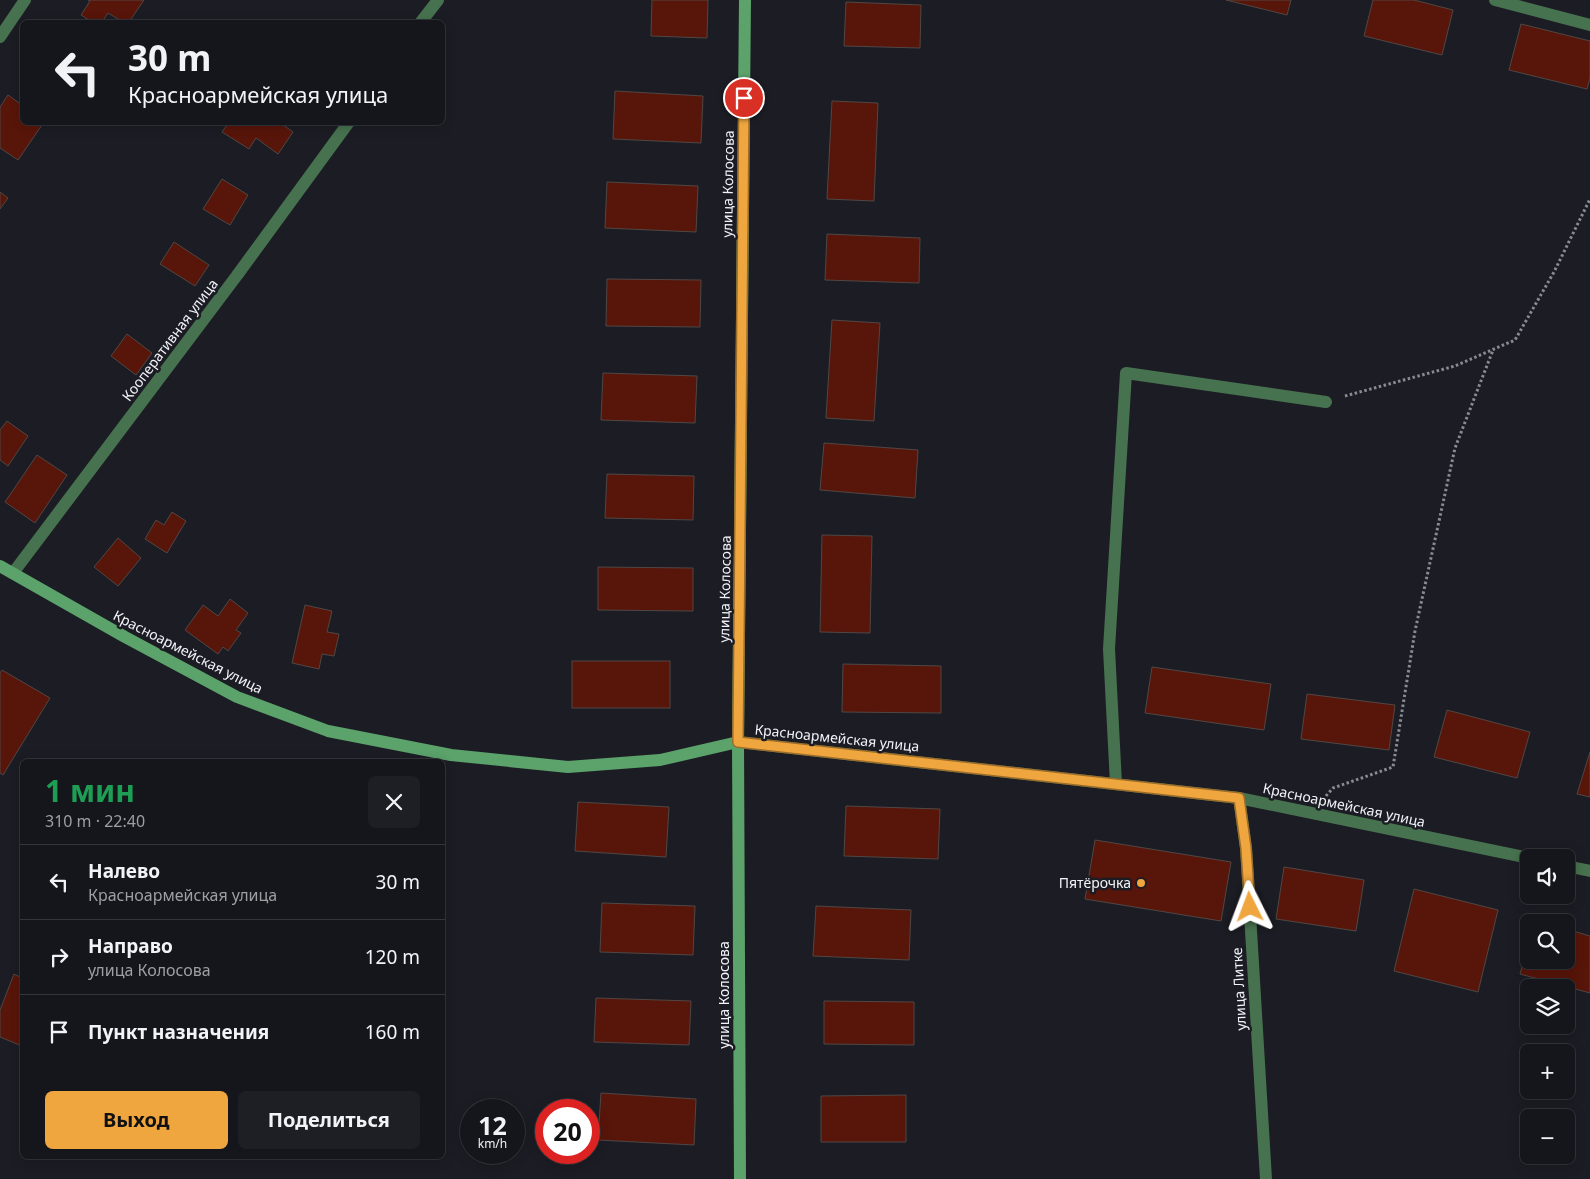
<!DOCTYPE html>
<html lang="ru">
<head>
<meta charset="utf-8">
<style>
	body { margin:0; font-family:"Noto Sans",sans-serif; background:#1e1f24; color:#f1f3f6; height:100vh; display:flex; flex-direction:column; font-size:19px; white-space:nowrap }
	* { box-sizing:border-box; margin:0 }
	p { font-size:16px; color:#9d9fa3 }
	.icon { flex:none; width:28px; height:28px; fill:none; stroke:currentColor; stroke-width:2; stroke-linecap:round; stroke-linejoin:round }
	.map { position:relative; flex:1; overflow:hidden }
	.details { position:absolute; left:20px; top:759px; width:425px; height:400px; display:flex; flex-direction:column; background:#15161b; border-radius:8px; box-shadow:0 2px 12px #0003,0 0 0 1px #34353a }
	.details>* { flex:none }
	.guide { position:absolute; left:20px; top:20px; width:425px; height:105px; border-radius:8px; box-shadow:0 2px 12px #0003,0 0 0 1px #34353a; background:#15161b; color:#f1f3f6; overflow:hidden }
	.controls { position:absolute; left:1520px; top:849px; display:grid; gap:10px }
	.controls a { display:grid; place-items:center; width:55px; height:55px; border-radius:8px; background:#15161b; box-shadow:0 2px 12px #0003,0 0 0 1px #34353a; font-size:25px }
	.speed { position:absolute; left:460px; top:1099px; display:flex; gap:10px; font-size:25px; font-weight:700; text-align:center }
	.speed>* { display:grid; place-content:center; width:65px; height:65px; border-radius:50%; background:#15161b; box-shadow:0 2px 12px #0003,0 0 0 1px #34353a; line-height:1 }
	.speed small { font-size:12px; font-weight:400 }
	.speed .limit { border:8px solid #d22; background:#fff; color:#111 }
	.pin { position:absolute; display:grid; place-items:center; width:42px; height:42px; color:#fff; margin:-21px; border:2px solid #fff; border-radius:50%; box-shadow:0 1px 5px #0007 }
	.me { position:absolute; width:55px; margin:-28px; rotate:357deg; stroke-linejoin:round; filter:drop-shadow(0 0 4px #0008) }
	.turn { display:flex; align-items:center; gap:18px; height:105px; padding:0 25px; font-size:22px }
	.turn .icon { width:65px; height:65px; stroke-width:2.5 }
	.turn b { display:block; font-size:35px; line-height:42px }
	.round { display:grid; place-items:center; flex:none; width:52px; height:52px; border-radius:8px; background:#1e1f24 }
	.overview { display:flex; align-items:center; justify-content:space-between; height:85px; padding:0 25px }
	h1 { font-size:30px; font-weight:700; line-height:38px; color:#1e9e55 }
	.button { display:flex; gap:10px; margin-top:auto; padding:10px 25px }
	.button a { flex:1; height:58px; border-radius:8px; background:#f0a63f; color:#111; font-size:20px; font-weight:700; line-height:58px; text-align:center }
	.button a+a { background:#1e1f24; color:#f1f3f6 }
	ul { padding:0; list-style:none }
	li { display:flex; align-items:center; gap:15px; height:75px; padding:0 25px; border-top:1px solid #34353a }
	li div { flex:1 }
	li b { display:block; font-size:19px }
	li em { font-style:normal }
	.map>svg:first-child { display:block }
	.building { fill:#581509; stroke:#504745 }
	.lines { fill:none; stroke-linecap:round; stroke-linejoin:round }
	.path { stroke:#8a8b91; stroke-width:3; stroke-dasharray:2.5 2.5; stroke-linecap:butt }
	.service { stroke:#47724f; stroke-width:12 }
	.minor { stroke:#47724f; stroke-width:12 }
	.secondary { stroke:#5ba26b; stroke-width:12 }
	.route-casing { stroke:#9c6c29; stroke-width:12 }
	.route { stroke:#f0a63f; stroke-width:9 }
	.poi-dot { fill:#f0a63f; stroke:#1c1d24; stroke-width:2 }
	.labels { text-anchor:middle; stroke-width:5; stroke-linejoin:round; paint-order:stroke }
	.street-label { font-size:14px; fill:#f2f3f8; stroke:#1c1d24 }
	.poi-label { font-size:14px; fill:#f2f3f8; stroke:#1c1d24; text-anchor:end }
</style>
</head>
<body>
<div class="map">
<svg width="1590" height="1179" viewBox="0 0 1590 1179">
	<rect width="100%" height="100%" fill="#1c1d24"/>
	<!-- building -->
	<g class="building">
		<polygon points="88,0 144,0 129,22 123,22 108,13 102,22 92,22 81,15 90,1"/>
		<polygon points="652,0 708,0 707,38 651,36"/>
		<polygon points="1226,0 1291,0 1287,15"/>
		<polygon points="1373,0 1414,0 1453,10 1442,55 1364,36"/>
		<polygon points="846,2 921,5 920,48 844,46"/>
		<polygon points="1521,24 1590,41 1590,78 1587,89 1509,70"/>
		<polygon points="615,91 703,96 701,143 613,139"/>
		<polygon points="8,95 22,105 22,122 44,122 18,160 0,148 0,107"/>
		<polygon points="832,101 878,103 874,201 827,199"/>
		<polygon points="229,122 279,122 293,132 278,154 256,138 249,149 222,132"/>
		<polygon points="222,179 248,195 230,225 203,209"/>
		<polygon points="607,182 698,186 696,232 605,228"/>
		<polygon points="0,192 8,198 0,209"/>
		<polygon points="827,234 920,238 919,283 825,280"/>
		<polygon points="174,242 209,265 195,286 160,264"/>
		<polygon points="607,279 701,280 700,327 606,326"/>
		<polygon points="832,320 880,323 874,421 826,418"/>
		<polygon points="127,334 152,353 136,375 111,356"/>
		<polygon points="603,373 697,376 695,423 601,420"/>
		<polygon points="7,421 28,436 8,466 0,460 0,430"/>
		<polygon points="824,443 918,450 915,498 820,490"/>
		<polygon points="37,455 67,475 35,523 5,502"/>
		<polygon points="607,474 694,476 693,520 605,518"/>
		<polygon points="172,512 186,521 167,553 145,539 156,520 164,525"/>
		<polygon points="822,535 872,536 870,633 820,632"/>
		<polygon points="118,538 141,558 118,586 94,567"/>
		<polygon points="598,567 693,568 693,611 598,610"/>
		<polygon points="230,599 248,613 236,630 241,633 228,651 223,647 218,654 185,630 203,605 218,616"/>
		<polygon points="305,605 332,611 327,632 339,634 334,656 322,654 319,669 292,663"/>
		<rect x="572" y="661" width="98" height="47"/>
		<polygon points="843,664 941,666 941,713 842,712"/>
		<polygon points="1152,667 1271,684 1264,730 1145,713"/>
		<polygon points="2,670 50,698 3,775 0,773 0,673"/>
		<polygon points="1307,694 1395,705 1389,750 1301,739"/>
		<polygon points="1447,710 1530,732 1517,778 1434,757"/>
		<polygon points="1590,752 1590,797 1577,794"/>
		<polygon points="578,802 669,807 666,857 575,851"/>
		<polygon points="846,806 940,809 938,859 844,856"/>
		<polygon points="1095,840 1231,862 1221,921 1085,899"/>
		<polygon points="1284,867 1364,880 1356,931 1276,919"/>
		<polygon points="1414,889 1498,910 1478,992 1394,971"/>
		<polygon points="602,903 695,906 693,955 600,952"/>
		<polygon points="816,906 911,910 909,960 813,956"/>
		<polygon points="1566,929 1590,936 1590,993 1520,974 1529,943 1529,960 1566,960"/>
		<polygon points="14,974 22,978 22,1046 0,1037 0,1010"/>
		<polygon points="596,998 691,1001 689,1045 594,1042"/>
		<polygon points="824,1001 914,1002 914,1045 824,1044"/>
		<polygon points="601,1093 696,1099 694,1145 598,1140"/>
		<polygon points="906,1095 906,1142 821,1142 821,1096"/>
	</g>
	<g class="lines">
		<!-- path -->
		<g class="path">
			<polyline points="1345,396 1455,366 1515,340 1554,272 1590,199"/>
			<polyline points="1326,796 1333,788 1393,767 1415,631 1455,448 1493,350"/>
		</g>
		<!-- service -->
		<g class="service">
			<polyline points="1495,0 1590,25"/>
			<polyline points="13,573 238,274"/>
			<polyline points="1116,784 1109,649 1126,373 1326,402"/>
			<polyline points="1239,798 1246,848 1266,1179"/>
		</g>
		<!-- minor -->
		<g class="minor">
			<polyline points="421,22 438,0"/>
			<polyline points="0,37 25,0"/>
			<polyline points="238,274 349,122"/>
			<polyline points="738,742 1239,798 1529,858"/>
			<polyline points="1566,866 1590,871"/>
		</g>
		<!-- secondary -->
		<g class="secondary">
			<polyline points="0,566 125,637 237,697 328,731 451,755 568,767 660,760 738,742"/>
			<polyline points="740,1179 738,742 745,0"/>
		</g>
	</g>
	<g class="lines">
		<!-- route casing -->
		<g class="route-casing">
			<polyline id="route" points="744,98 738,742 1239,798 1246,848 1250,907"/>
		</g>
		<!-- route -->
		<use href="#route" class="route"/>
	</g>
	<!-- markers -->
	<circle class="poi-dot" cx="1141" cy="883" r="5"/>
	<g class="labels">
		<!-- street labels -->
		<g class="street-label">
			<text transform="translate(728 184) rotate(-89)" y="5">улица Колосова</text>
			<text transform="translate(170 340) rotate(-53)" y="5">Кооперативная улица</text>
			<text transform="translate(725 589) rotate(-89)" y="5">улица Колосова</text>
			<text transform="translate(188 652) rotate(27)" y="5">Красноармейская улица</text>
			<text transform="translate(837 738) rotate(6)" y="5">Красноармейская улица</text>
			<text transform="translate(1344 805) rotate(12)" y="5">Красноармейская улица</text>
			<text transform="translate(1239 989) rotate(-93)" y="5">улица Литке</text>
			<text transform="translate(724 995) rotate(-90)" y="5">улица Колосова</text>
		</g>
		<!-- poi labels -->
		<g class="poi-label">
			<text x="1131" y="888">Пятёрочка</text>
		</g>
	</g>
</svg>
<div class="controls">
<a><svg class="icon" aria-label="sound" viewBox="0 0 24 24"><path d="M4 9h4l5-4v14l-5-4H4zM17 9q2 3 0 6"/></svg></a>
<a><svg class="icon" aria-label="search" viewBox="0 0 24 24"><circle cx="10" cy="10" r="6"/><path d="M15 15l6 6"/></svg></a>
<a><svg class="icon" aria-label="layers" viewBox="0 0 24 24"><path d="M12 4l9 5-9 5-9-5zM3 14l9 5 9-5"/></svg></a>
<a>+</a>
<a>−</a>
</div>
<div class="speed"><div>12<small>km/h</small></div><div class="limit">20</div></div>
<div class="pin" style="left:744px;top:98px;background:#d93025"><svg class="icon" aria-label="arrive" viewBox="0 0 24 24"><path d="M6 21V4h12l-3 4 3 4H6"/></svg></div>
<svg class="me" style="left:1250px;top:907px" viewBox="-20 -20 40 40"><path d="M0-17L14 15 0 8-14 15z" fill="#f0a63f" stroke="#fff" stroke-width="4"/></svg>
<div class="guide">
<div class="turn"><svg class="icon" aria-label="left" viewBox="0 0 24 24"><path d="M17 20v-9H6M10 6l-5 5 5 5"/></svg><div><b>30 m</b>Красноармейская улица</div></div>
</div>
<section class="details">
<div class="overview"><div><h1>1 мин</h1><p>310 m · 22:40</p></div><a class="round"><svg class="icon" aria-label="close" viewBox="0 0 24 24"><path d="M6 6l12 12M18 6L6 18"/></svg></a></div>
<ul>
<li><svg class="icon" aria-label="left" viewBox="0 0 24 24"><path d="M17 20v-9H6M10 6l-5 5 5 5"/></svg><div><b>Налево</b><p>Красноармейская улица</p></div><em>30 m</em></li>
<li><svg class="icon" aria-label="right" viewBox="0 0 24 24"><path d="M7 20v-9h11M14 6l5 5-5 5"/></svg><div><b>Направо</b><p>улица Колосова</p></div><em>120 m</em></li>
<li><svg class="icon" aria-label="arrive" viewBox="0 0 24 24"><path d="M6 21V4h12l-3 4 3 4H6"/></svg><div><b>Пункт назначения</b></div><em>160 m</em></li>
</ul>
<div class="button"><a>Выход</a><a>Поделиться</a></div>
</section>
</div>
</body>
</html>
